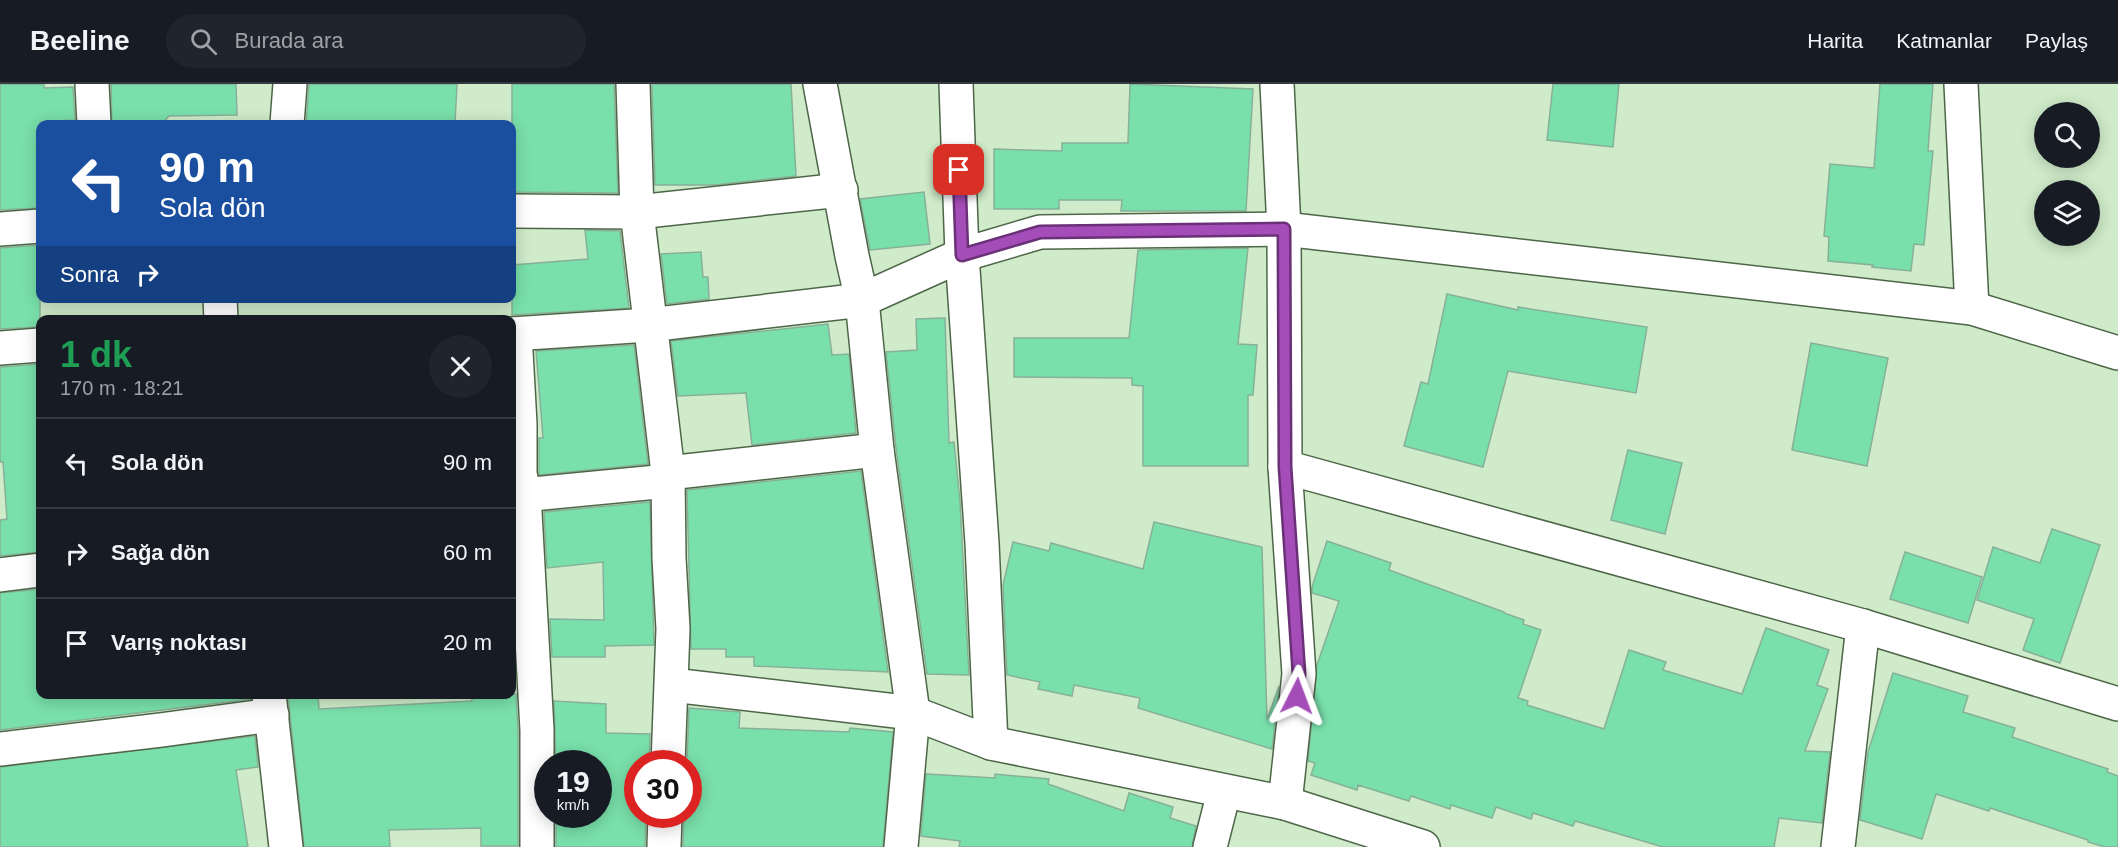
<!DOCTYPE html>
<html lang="tr">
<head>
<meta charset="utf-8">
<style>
	body { margin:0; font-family:Arial,sans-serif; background:#20242c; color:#f1f3f6; height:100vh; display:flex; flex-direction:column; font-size:22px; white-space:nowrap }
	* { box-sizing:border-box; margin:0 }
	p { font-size:20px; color:#9ea1a6 }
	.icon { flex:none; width:33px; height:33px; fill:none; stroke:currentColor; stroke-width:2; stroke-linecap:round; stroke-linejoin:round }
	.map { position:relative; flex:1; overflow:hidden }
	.panel { position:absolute; left:36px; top:231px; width:480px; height:384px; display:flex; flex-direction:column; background:#171b24; border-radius:12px; box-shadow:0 3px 15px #0003 }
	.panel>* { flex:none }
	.banner { position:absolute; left:36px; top:36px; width:480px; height:183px; border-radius:12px; box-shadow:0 3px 15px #0003; background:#1a4fa0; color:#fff; overflow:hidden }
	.fabs { position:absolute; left:2034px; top:18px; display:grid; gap:12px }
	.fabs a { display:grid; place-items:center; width:66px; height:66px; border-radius:50%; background:#171b24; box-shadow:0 3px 15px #0003; font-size:30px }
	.speed { position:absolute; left:534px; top:666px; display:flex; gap:12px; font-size:30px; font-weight:700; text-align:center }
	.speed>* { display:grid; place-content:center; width:78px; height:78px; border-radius:50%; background:#171b24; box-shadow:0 3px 15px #0003; line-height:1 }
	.speed small { font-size:15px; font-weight:400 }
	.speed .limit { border:9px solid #d22; background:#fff; color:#111 }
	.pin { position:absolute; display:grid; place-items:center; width:51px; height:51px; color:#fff; margin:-26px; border-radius:12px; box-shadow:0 3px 9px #0006 }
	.me { position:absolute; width:66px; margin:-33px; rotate:3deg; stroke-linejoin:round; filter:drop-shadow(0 0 4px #0008) }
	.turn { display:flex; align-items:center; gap:21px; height:126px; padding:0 24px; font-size:27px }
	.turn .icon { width:78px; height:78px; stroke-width:2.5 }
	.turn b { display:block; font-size:42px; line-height:51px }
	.then { display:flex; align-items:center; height:57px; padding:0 24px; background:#0003; gap:12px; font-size:22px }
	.round { display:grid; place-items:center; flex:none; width:63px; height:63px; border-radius:32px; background:#20242c }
	.overview { display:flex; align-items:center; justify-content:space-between; height:102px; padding:0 24px }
	h1 { font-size:36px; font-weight:700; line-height:45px; color:#1e9e55 }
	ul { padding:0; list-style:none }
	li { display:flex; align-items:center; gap:18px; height:90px; padding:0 24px; border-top:2px solid #363941 }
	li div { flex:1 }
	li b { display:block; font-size:22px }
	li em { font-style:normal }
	header { display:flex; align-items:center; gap:36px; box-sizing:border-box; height:84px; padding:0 30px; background:#171b24; border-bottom:2px solid #363941 }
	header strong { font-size:28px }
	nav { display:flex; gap:33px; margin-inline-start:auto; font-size:21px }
	.search { width:420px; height:54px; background:#20242c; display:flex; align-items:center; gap:15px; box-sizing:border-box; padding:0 21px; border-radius:33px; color:#9ea1a6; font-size:22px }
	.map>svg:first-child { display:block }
	.building { fill:#79e0ab; stroke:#87b099; stroke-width:1.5 }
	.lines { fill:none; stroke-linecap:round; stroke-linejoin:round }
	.minor-casing { stroke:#4d6648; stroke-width:36 }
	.minor { stroke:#fff; stroke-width:33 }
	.route-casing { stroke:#6b3178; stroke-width:15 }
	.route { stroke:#a44cb8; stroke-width:10 }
</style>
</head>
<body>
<header>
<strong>Beeline</strong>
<div class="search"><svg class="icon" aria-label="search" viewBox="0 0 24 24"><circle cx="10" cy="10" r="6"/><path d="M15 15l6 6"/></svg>Burada ara</div>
<nav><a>Harita</a><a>Katmanlar</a><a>Paylaş</a></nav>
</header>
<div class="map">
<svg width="2118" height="763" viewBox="0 0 2118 763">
	<rect width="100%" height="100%" fill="#cfebc9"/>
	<!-- building -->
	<g class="building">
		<polygon points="0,0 44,0 44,4 73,3 75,36 40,38 40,124 0,126"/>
		<polygon points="111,0 236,0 237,31 169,32 162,40 112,40"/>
		<polygon points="309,0 457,0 455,39 306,40"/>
		<polygon points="512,0 614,0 618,109 512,108"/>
		<polygon points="652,0 791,0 796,92 714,101 655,101"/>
		<polygon points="1130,0 1253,5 1246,127 1121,127 1122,116 1059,116 1059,125 994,125 994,65 1062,67 1062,59 1128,59"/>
		<polygon points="1553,0 1619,0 1613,63 1547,56"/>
		<polygon points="1880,0 1933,0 1928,67 1933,67 1924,161 1914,160 1911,187 1872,183 1873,181 1828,177 1829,153 1824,152 1830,80 1874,84"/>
		<polygon points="924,108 930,160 870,166 860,115"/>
		<polygon points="585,146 620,147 629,224 512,231 512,181 588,175"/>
		<polygon points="40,161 40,243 0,245 0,164"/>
		<polygon points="1248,164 1238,260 1257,261 1253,311 1248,311 1248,382 1143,382 1143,302 1132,301 1132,294 1014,293 1014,254 1129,254 1138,166"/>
		<polygon points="701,168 703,193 708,193 709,215 667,220 661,170"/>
		<polygon points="1447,210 1518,226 1518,223 1647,243 1636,309 1508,287 1483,383 1404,362 1421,298 1428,300"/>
		<polygon points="945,234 949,359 954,358 960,417 969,591 927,590 896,364 886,268 917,266 916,235"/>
		<polygon points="828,240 832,271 849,270 856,349 752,361 746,309 678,312 671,257"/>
		<polygon points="1811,259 1888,274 1867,382 1792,366"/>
		<polygon points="634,261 648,380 539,391 539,354 543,354 536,267"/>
		<polygon points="40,280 40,468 0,472 0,436 7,435 3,378 0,378 0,283"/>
		<polygon points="1628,366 1682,379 1665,450 1611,436"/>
		<polygon points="861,387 888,588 754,582 754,573 726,573 726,565 691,565 687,406"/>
		<polygon points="650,418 654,561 605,562 605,573 552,573 550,535 604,536 603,478 547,484 544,428"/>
		<polygon points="1154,438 1262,463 1267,636 1279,602 1272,665 1138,624 1140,614 1074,601 1072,612 1038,605 1040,598 1007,591 1003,501 1013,458 1049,467 1051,459 1143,485"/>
		<polygon points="2052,445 2100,461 2060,579 2023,566 2034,535 1977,516 1993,463 2040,479"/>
		<polygon points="1327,457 1391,479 1389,486 1504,528 1504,529 1524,536 1523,540 1541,546 1518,614 1528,617 1527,621 1604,645 1629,566 1666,578 1663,586 1742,610 1766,544 1829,566 1817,601 1828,605 1805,667 1830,668 1822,739 1779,734 1774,763 1663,763 1575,737 1573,742 1533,729 1531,735 1496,723 1492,734 1451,721 1450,725 1411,712 1409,717 1358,701 1357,706 1311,691 1315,679 1308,677 1317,581 1339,517 1312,509 1312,503"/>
		<polygon points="1905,468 1982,493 1968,539 1890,515"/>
		<polygon points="40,505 40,610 251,610 251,615 0,646 0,509"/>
		<polygon points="1893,589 1968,612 1963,628 2015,644 2012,653 2108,685 2107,688 2118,692 2118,763 2105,763 2088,758 2088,756 1990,724 1989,727 1936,710 1922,755 1860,736 1868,668"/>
		<polygon points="288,610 318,610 319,625 472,617 471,612 516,610 518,647 518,762 481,762 481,744 389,746 390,763 304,763"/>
		<polygon points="554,617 606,620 606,649 650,650 649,680 638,680 638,730 646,730 645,763 556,763 556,730 598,730 598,680 556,680"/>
		<polygon points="689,624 740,628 739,644 849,648 850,644 893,648 883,763 683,763 684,730 688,730 688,680 687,680"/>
		<polygon points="255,652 258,683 236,686 248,763 0,763 0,683"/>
		<polygon points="926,690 995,694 995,690 1049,695 1048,700 1124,727 1129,709 1173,723 1170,734 1196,742 1192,763 959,763 960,757 921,752"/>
	</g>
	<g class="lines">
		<!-- minor casing -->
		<g class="minor-casing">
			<g id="minor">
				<polyline points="92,0 94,40"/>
				<polyline points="633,0 637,128 668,389 669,474 673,545 668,680"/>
				<polyline points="820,0 852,172 862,216 877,366 913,629 901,763"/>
				<polyline points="956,0 962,171 982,459 991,659"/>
				<polyline points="1277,0 1284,145 1285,383 1299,590 1285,719"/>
				<polyline points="1961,0 1972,224"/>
				<polyline points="287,40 290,0"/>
				<polyline points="512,127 637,128 841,106"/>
				<polyline points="0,145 40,142"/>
				<polyline points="220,214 221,236"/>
				<polyline points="512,250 649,241 862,216 962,171 1040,148 1284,145 1972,224 2118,269"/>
				<polyline points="515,250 520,340 520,389 524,410 537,646 537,763"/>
				<polyline points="0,264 40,261"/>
				<polyline points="1285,383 1863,542 2118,620"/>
				<polyline points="668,389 877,366"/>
				<polyline points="512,412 668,397"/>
				<polyline points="0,491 40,486"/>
				<polyline points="672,601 913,629 991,659 1285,719 1423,763"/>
				<polyline points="269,610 286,763"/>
				<polyline points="0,665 161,646 272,631"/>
				<polyline points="664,763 665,730"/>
				<polyline points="1210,763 1224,708"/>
				<polyline points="1838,763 1863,542"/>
			</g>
		</g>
		<!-- minor -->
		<use href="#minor" class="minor"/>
	</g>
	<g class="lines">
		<!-- route casing -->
		<g class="route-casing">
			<polyline id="route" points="959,86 962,171 1040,148 1284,145 1285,383 1299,590 1297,612"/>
		</g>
		<!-- route -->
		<use href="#route" class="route"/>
	</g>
</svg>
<div class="fabs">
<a><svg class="icon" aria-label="search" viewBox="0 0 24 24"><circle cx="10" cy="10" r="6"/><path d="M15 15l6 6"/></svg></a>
<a><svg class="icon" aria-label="layers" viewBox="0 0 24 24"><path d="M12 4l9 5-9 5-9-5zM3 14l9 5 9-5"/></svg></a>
</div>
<div class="speed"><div>19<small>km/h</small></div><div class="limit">30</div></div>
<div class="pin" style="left:959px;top:86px;background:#d93025"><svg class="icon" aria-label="arrive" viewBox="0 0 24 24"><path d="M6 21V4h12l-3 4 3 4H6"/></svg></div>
<svg class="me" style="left:1297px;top:612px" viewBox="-20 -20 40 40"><path d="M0-17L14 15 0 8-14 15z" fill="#a44cb8" stroke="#fff" stroke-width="4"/></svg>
<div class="banner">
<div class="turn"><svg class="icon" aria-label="left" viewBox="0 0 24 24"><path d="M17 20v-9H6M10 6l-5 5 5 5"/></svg><div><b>90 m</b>Sola dön</div></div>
<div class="then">Sonra<svg class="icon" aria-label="right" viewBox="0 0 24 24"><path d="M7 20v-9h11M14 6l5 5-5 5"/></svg></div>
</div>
<section class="panel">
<div class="overview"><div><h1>1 dk</h1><p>170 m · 18:21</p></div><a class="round"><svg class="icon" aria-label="close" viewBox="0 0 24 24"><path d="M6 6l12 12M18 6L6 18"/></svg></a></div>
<ul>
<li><svg class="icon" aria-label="left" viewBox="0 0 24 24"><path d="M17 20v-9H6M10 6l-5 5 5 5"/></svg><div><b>Sola dön</b></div><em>90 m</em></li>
<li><svg class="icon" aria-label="right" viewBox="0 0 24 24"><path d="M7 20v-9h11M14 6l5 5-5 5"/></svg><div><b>Sağa dön</b></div><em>60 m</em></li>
<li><svg class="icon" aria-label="arrive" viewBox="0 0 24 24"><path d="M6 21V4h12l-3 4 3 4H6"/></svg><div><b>Varış noktası</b></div><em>20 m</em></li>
</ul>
</section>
</div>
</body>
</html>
